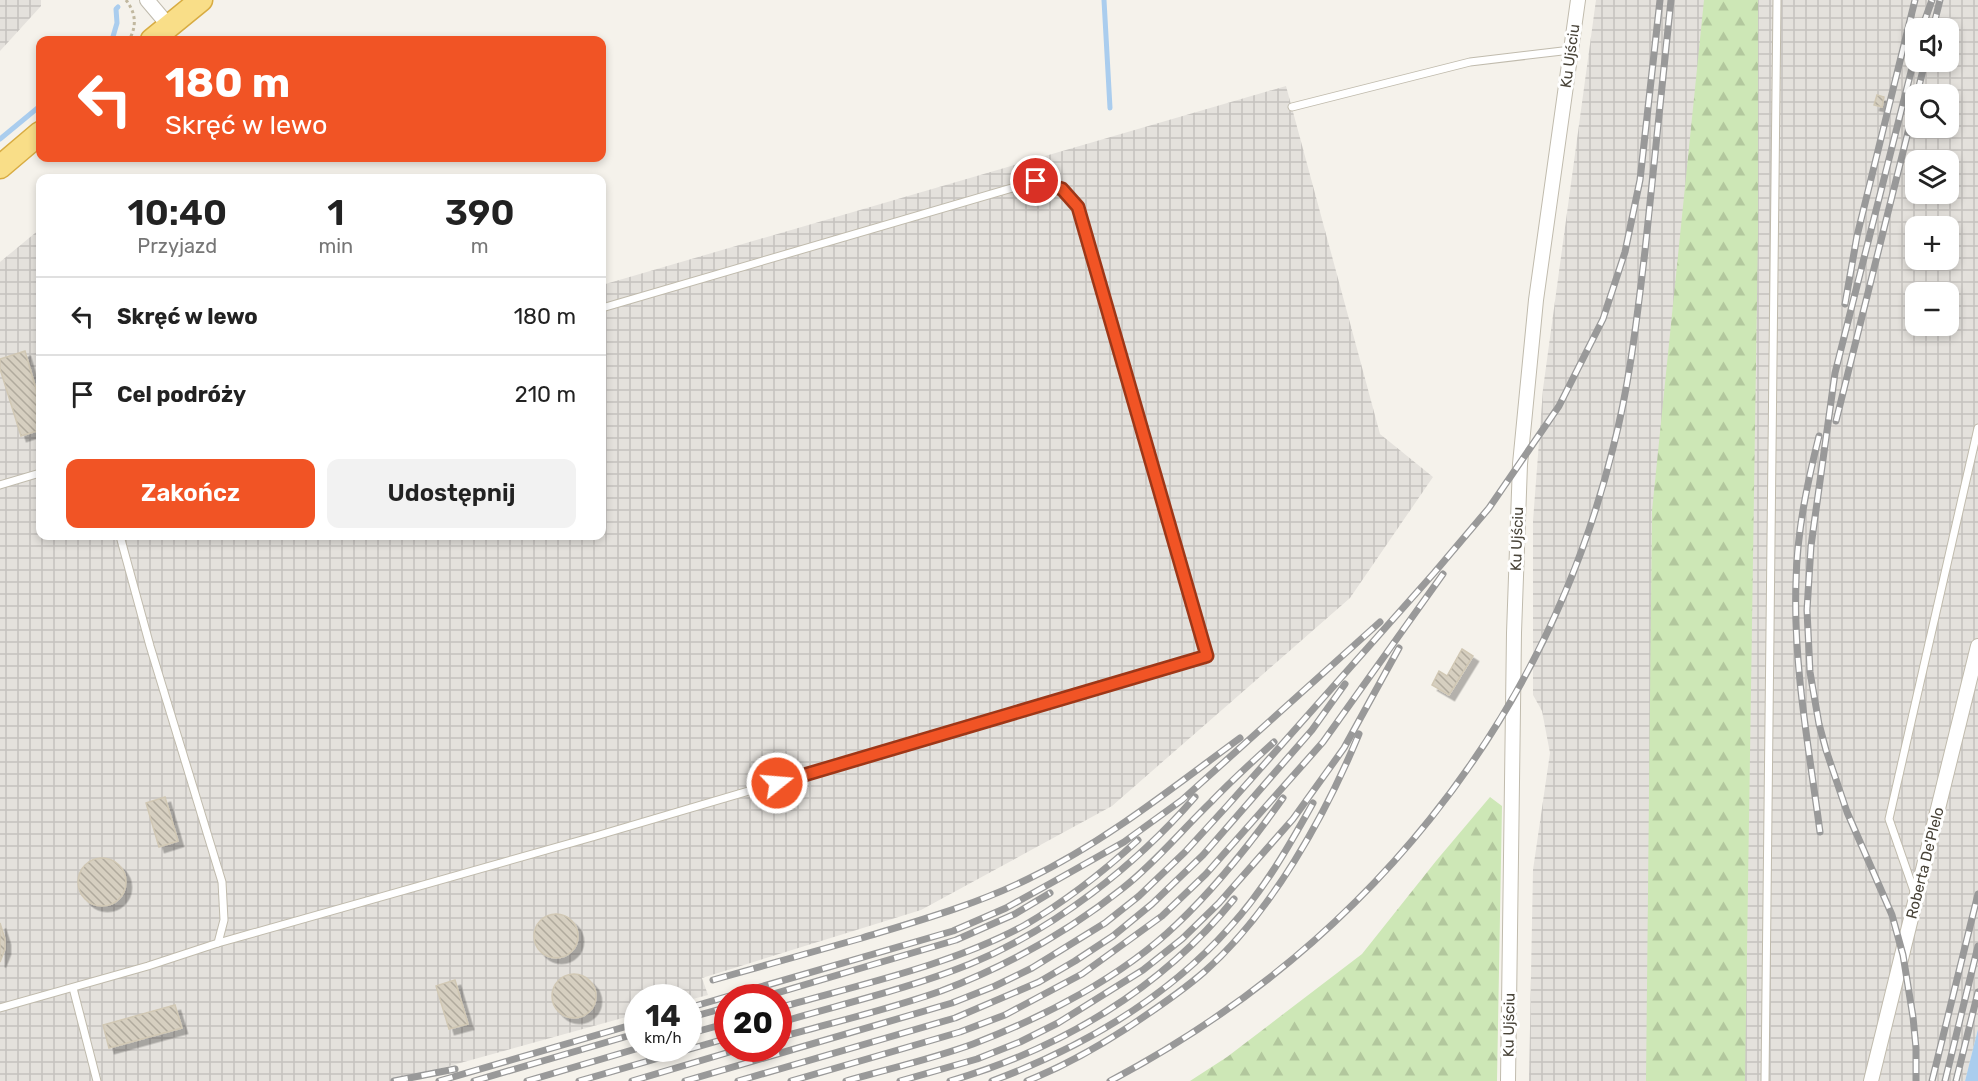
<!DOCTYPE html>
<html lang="pl">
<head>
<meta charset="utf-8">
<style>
	body { margin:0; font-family:Rubik,sans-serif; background:#f2f2f2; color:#222; height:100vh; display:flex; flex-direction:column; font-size:22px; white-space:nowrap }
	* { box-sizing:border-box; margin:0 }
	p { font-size:20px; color:#767676 }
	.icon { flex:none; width:33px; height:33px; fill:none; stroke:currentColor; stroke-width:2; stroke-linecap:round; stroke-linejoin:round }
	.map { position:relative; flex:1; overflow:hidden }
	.side { position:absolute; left:36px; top:174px; width:570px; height:366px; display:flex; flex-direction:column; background:#fff; border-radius:12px; box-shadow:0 3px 9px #0003 }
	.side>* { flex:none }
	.hud { position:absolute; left:36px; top:36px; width:570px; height:126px; border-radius:12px; box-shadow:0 3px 9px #0003; background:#f15425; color:#fff; overflow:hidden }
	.buttons { position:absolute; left:1905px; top:18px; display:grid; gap:12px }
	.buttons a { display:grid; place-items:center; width:54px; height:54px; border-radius:12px; background:#fff; box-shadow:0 3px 9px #0003; font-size:30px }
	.speed { position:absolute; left:624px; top:984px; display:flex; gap:12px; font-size:30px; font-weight:700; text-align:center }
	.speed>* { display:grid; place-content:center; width:78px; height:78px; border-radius:50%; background:#fff; box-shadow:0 3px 9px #0003; line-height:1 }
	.speed small { font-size:15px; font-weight:400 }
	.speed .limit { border:9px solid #d22; background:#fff; color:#111 }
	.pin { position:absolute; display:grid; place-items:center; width:51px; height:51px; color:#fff; margin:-26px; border:3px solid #fff; border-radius:50%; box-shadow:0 2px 6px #0007 }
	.me { position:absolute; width:66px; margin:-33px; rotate:73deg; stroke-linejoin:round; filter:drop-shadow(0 0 4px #0008) }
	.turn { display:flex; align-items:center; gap:21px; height:126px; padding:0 30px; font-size:27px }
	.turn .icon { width:78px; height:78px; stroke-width:2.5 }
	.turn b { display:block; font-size:42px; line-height:51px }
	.eta { display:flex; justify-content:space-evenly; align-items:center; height:102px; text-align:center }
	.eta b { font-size:36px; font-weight:600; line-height:42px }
	.cta { display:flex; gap:12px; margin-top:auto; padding:12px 30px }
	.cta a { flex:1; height:69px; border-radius:12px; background:#f15425; color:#fff; font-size:24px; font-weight:600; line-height:69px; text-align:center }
	.cta a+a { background:#f2f2f2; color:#222 }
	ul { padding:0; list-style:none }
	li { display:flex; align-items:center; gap:18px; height:78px; padding:0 30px; border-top:2px solid #e0e0e0 }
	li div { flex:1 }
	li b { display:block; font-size:22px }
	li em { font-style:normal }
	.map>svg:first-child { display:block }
	.industrial { fill:url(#industrial-grid); fill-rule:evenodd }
	.forest { fill:url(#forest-firs) }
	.water { fill:#aacdee }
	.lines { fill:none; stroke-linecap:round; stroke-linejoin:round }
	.stream { stroke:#aacdee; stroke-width:5 }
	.building { fill:url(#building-back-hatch); stroke:#d1c8b4; stroke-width:1.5; filter:url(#shadow) }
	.service-casing { stroke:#c0bbad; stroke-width:9 }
	.minor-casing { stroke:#c0bbad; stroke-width:16 }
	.trunk-casing { stroke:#d8ac42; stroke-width:25 }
	.path { stroke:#c1b89f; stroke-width:3; stroke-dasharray:3 3; stroke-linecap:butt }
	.service { stroke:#fff; stroke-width:7 }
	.minor { stroke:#fff; stroke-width:14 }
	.trunk { stroke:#f9de88; stroke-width:22 }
	.rail-casing { stroke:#999; stroke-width:7 }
	.rail { stroke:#fff; stroke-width:4.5; stroke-dasharray:14; stroke-linecap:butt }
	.route-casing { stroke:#9d3718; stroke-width:15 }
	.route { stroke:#f15425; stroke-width:10 }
	.labels { text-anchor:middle; stroke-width:6; stroke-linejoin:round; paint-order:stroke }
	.street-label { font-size:15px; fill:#494439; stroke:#fff }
</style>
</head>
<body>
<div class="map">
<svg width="1978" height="1081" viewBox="0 0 1978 1081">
	<defs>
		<pattern id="industrial-grid" width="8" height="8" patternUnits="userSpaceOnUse" patternTransform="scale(1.5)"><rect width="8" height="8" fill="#e4e1dc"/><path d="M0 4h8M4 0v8" fill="none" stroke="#c5c2be"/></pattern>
		<pattern id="forest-firs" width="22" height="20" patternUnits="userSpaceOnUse" patternTransform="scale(1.5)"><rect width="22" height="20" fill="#cde7b6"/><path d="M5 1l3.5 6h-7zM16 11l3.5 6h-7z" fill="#b2c79d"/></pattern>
		<pattern id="building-back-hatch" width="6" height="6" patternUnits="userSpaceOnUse" patternTransform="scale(1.5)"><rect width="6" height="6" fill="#d6cfc0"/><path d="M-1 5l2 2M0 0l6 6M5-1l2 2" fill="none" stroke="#b0aa9d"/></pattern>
		<filter id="shadow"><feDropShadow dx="5.5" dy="5.5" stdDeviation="0" flood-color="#0004"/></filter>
	</defs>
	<rect width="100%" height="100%" fill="#f5f2eb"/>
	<!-- industrial -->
	<g class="industrial">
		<polygon points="0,0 41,0 41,6 0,51"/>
		<path d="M1596 0H1978V1029L1965 1081H1529L1533 870 1550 753 1542 711 1533 695V521L1543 389ZM1916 28H1948V62H1916ZM1916 94H1948V128H1916ZM1916 160H1948V194H1916ZM1916 226H1948V260H1916ZM1916 292H1948V326H1916Z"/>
		<polygon points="1286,86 1380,434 1433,477 1350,598 1112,806 921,910 702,978 708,995 689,1000 688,998 638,998 637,1014 395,1081 0,1081 0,262 40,229 40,536 602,536 602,285"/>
	</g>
	<!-- forest -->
	<g class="forest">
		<polygon points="1704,0 1758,0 1758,232 1745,1081 1646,1081 1652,511"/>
		<polygon points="1490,797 1502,806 1497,1081 1190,1081 1227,1057 1362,954 1436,861"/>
	</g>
	<!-- water -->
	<polygon class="water" points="1978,1029 1978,1081 1965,1081"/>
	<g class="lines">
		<!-- stream -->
		<g class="stream">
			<polyline points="1104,0 1110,108"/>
			<polyline points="112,40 117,23 116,9 118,7"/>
			<polyline points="0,139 40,106"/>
		</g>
	</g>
	<!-- building -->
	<g class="building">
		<polygon points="1877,95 1884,97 1882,107 1874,105"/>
		<polygon points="25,351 40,403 40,430 21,436 0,369 0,359"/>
		<polygon points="1462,649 1473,656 1449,695 1432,685 1439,671 1447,676"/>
		<polygon points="165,797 178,841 159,847 146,803"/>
		<circle cx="102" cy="882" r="24"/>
		<circle cx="556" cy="936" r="22"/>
		<polygon points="0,923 5,939 5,949 0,962"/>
		<circle cx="574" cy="996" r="22"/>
		<polygon points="455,980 468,1024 449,1029 436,986"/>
		<polygon points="175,1005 182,1028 109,1048 103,1025"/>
	</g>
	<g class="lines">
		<!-- service casing -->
		<g class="service-casing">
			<g id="service">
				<polyline points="1292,107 1470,62 1571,50"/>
				<polyline points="0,485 40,473"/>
				<polyline points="1915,894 1889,819 1978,428"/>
				<polyline points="218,943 596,836 1207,656 1078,207 1062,189 1036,181 602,308"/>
				<polyline points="73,988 97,1081"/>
				<polyline points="0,1008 148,966 218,943 224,920 222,882 150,646 120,536"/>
				<polyline points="1765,1081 1777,0"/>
			</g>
		</g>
		<!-- minor casing -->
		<g class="minor-casing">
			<g id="minor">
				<polyline points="147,0 169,26"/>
				<polyline points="1508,1081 1514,633 1520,464 1536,300 1578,0"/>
				<polyline points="1871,1081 1978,646"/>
			</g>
		</g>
		<!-- trunk casing -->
		<g class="trunk-casing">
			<g id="trunk">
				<polyline points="152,40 201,0"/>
				<polyline points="0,167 40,133"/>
			</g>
		</g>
		<!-- path -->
		<path class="path" d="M126 0C136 13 137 26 129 40"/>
		<!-- service -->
		<use href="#service" class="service"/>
		<!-- minor -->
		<use href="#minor" class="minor"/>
		<!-- trunk -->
		<use href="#trunk" class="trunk"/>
		<!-- rail casing -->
		<g class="rail-casing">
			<g id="rail">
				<polyline points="1922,28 1932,0"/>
				<polyline points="1933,28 1940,0"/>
				<polyline points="1916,52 1835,373 1811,546 1807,610 1810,672 1819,724 1826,750 1847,812 1892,915 1903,955 1913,1017 1916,1048 1916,1081"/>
				<polyline points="1917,94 1925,62"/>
				<polyline points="1845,304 1857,236 1915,0"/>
				<polyline points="1836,421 1916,100"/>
				<path d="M1819 436C1807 484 1797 532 1796 581 1793 665 1809 748 1820 832"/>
				<path d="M713 980C763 966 812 952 862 938 918 921 975 905 1028 879 1105 842 1172 788 1240 738"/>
				<polyline points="760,998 956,940 1015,914 1050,893"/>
				<polyline points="688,1008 953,931 1006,908 1053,882 1124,842 1182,800 1380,622"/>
				<path d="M778 1008C858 985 952 965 1025 925 1066 901 1103 872 1138 840"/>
				<polyline points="688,1018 728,1007"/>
				<path d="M778 1023C842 1004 908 989 970 964 1056 928 1134 867 1195 797"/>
				<polyline points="688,1034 728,1023"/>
				<path d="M778 1038C831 1023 890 1009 941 991 1007 966 1068 932 1123 888 1155 863 1181 831 1211 802 1231 781 1252 762 1274 742"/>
				<polyline points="394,1081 455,1069"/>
				<polyline points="439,1081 638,1023"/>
				<polyline points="474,1081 638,1033"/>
				<polyline points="527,1081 639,1048"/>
				<polyline points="579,1081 728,1038"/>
				<polyline points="632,1081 743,1048"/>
				<polyline points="685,1081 952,1003 995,986 1032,968 1105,923 1139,896 1185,852 1228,805 1434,573 1489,508 1559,406 1603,319 1625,252 1640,180 1660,0"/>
				<polyline points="738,1081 955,1018 1039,982 1075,961 1113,936 1152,904 1203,855 1312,730 1345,684"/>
				<polyline points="791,1081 960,1032 1005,1015 1082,974 1162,916 1206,874 1323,742 1443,574"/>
				<path d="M846 1081C888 1069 932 1059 973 1044 1044 1017 1122 977 1177 924 1217 886 1251 843 1283 798"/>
				<polyline points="900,1081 977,1059 1020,1042 1058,1023 1143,970 1182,939 1219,903 1293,819 1344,748 1399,648"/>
				<path d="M950 1081C1060 1049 1161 989 1234 899"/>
				<path d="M992 1081C1081 1048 1166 999 1230 927 1264 890 1289 846 1313 803"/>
				<path d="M1027 1081C1062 1067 1096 1048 1127 1028 1154 1010 1180 993 1204 972 1272 912 1325 816 1359 734"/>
				<path d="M1110 1081C1362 948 1544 726 1613 448 1630 383 1637 317 1645 251 1654 167 1662 84 1671 0"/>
				<polyline points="1932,1081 1978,894"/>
				<polyline points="1945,1081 1978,946"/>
				<polyline points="1956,1081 1978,992"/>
			</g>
		</g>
		<!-- rail -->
		<use href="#rail" class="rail"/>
	</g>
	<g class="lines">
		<!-- route casing -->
		<g class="route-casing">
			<polyline id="route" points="777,783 1207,656 1078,207 1062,189 1036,181"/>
		</g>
		<!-- route -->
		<use href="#route" class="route"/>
	</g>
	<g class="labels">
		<!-- street labels -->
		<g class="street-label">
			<text transform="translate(1570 56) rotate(-82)" y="5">Ku Ujściu</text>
			<text transform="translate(1517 539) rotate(-88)" y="5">Ku Ujściu</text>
			<text transform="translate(1925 863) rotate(-76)" y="5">Roberta De'Plelo</text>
			<text transform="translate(1509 1025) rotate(-89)" y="5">Ku Ujściu</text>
		</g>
	</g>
</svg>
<div class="buttons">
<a><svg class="icon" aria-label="sound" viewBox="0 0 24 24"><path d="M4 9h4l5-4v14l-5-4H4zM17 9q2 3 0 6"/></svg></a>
<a><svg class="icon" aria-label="search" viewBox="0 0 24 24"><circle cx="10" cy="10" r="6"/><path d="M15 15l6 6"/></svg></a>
<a><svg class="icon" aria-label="layers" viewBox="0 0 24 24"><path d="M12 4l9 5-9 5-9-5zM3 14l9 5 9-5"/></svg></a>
<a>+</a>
<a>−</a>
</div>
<div class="speed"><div>14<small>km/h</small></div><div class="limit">20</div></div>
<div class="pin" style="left:1036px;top:181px;background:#d93025"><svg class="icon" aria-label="arrive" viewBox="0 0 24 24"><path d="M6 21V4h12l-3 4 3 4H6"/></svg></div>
<svg class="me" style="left:777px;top:783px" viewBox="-20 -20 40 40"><circle r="17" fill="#f15425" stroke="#fff" stroke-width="3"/><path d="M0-11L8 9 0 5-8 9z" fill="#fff"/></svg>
<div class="hud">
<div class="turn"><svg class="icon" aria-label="left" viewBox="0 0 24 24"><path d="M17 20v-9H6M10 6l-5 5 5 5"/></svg><div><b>180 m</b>Skręć w lewo</div></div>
</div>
<section class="side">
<div class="eta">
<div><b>10:40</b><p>Przyjazd</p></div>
<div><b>1</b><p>min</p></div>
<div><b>390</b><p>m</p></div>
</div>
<ul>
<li><svg class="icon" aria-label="left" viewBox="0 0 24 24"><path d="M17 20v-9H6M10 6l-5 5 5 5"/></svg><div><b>Skręć w lewo</b></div><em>180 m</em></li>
<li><svg class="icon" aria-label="arrive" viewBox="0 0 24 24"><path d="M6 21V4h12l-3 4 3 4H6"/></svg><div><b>Cel podróży</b></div><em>210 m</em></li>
</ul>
<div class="cta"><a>Zakończ</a><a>Udostępnij</a></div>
</section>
</div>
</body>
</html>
